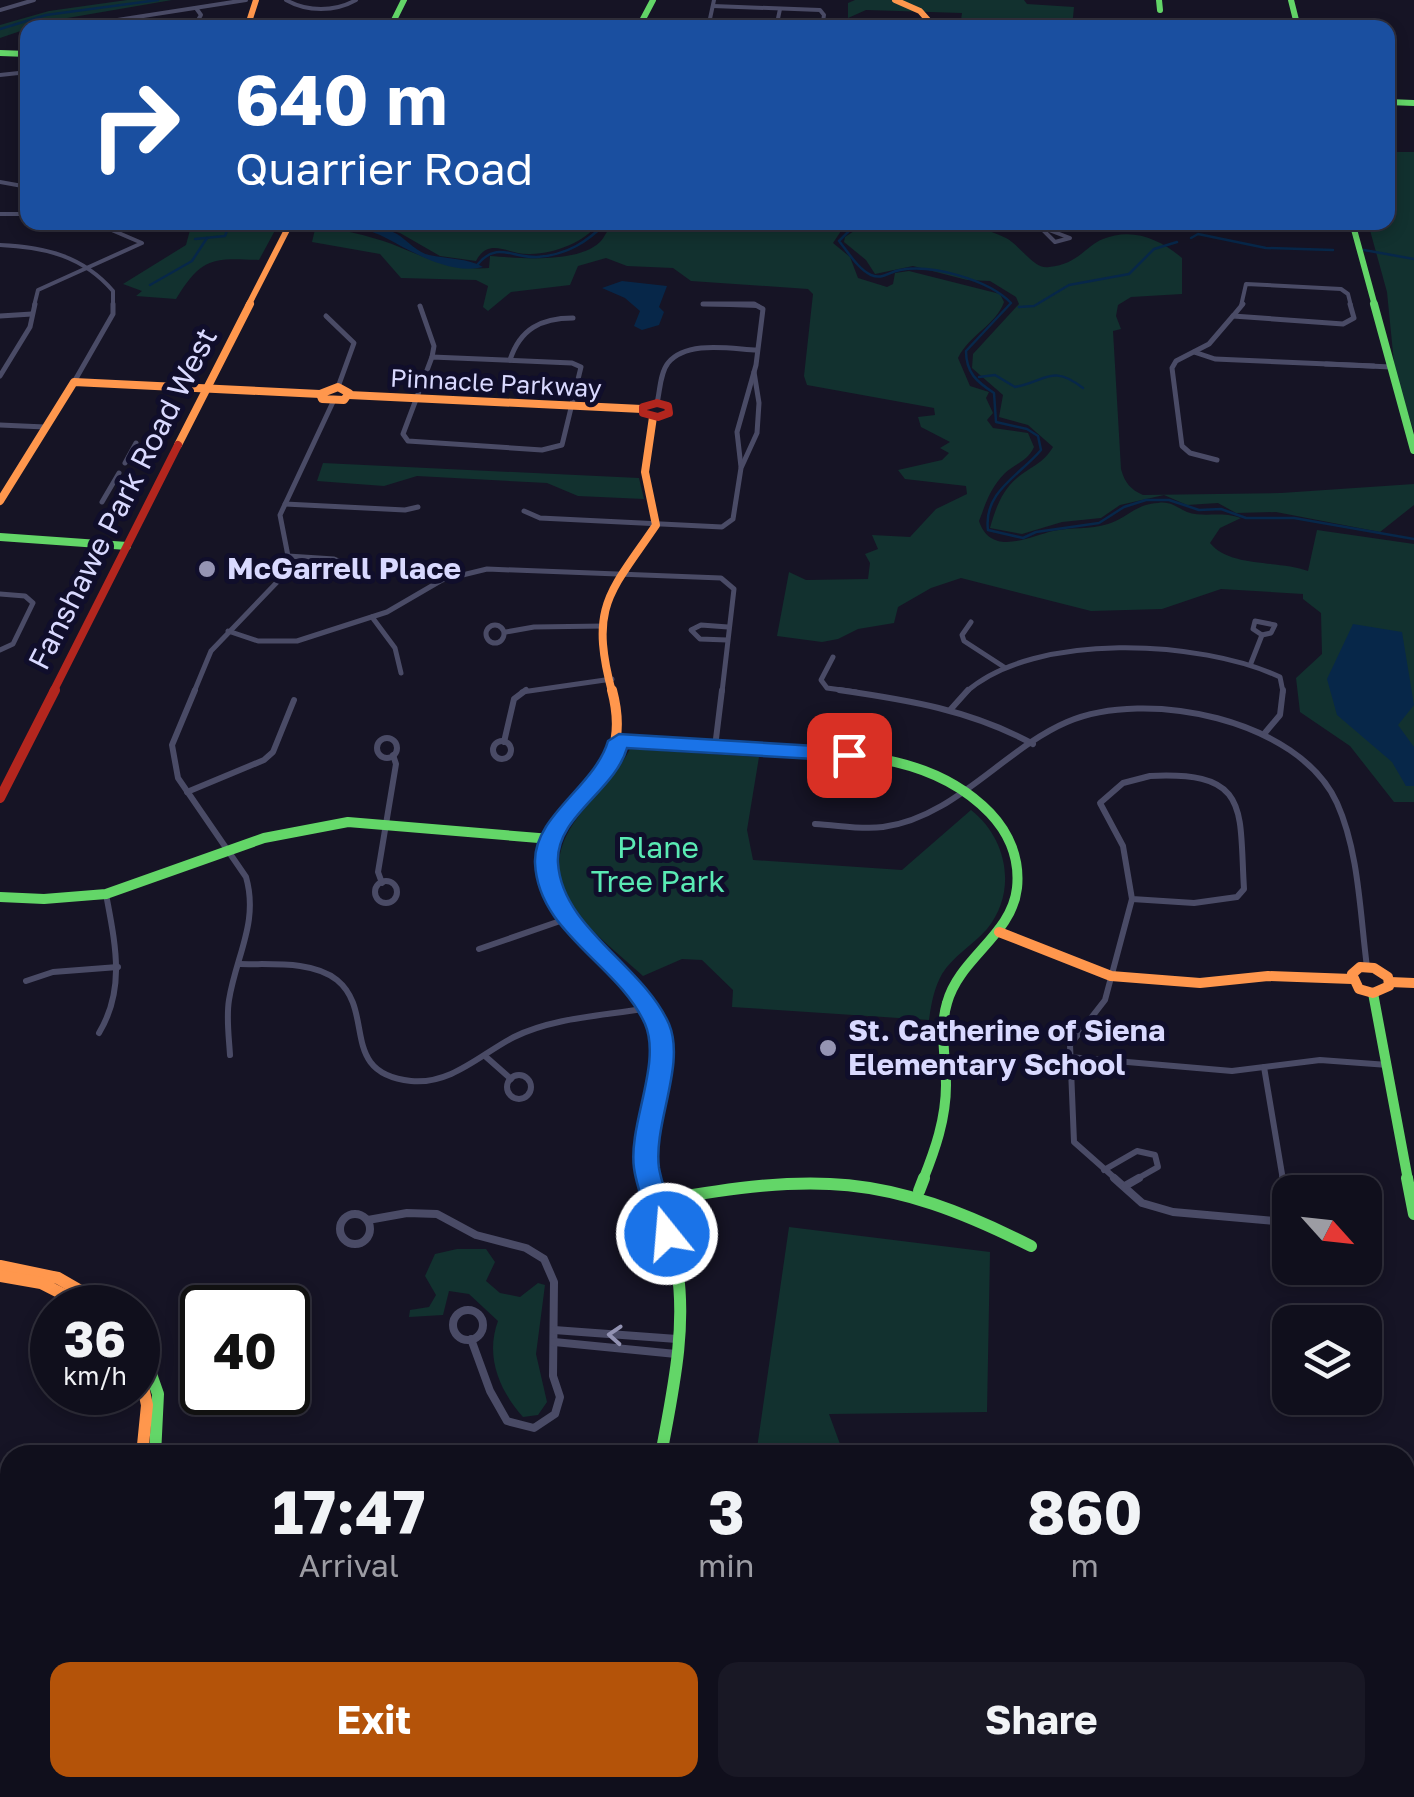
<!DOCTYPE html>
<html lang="en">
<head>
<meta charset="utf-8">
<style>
	body { margin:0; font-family:"Golos Text",sans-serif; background:#191825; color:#f1f3f6; height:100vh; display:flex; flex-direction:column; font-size:38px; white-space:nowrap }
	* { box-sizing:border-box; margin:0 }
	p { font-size:32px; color:#9c9ca3 }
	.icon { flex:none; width:55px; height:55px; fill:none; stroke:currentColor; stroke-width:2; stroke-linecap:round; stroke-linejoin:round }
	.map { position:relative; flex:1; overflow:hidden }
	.drawer { position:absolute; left:0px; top:1445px; width:1415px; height:352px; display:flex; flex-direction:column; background:#100f1c; border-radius:30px 30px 0 0; box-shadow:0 5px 15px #0003,0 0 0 2px #302f3b }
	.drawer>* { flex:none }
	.hud { position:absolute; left:20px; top:20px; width:1375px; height:210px; border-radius:20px; box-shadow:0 5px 15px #0003,0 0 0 2px #302f3b; background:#1a4fa0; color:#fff; overflow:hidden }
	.needle { width:65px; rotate:117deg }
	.fabs { position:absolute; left:1272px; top:1175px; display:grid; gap:20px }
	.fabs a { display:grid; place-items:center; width:110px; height:110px; border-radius:20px; background:#100f1c; box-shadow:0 5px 15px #0003,0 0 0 2px #302f3b; font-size:50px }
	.speed { position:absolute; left:30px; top:1285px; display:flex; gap:20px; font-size:50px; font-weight:700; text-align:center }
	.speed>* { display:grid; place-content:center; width:130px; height:130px; border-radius:50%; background:#100f1c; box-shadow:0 5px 15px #0003,0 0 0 2px #302f3b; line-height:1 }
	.speed small { font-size:25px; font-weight:400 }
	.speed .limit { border:5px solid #111; border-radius:15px; background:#fff; color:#111 }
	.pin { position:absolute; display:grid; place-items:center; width:85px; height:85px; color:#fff; margin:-42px; border-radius:20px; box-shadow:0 5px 15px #0006 }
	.me { position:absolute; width:110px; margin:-55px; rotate:343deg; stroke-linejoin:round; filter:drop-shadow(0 0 8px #0008) }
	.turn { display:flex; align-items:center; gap:35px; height:210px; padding:0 50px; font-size:45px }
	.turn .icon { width:130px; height:130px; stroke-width:2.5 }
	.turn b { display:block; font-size:70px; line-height:85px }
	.eta { display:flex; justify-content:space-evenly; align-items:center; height:170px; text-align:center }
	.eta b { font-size:60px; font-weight:700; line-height:70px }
	.primary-button { display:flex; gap:20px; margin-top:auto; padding:20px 50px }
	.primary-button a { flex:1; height:115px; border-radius:20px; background:#b45309; color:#fff; font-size:40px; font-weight:700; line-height:115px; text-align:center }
	.primary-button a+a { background:#191825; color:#f1f3f6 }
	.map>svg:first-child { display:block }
	.green { fill:#12312f }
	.water { fill:#072749 }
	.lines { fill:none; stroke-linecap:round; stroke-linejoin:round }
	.stream { stroke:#072749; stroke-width:2.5 }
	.street-far3 { stroke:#4a4b66; stroke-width:4 }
	.street-far2 { stroke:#4a4b66; stroke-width:5 }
	.street-far1 { stroke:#4a4b66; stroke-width:6 }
	.street { stroke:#4a4b66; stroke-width:8 }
	.fast-far3 { stroke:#63d668; stroke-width:6 }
	.fast-far2 { stroke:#63d668; stroke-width:8 }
	.fast-far1 { stroke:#63d668; stroke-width:10 }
	.fast { stroke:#63d668; stroke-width:12 }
	.slow-far3 { stroke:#ff974d; stroke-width:6 }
	.slow-far2 { stroke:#ff974d; stroke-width:8 }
	.slow-far1 { stroke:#ff974d; stroke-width:10 }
	.slow { stroke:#ff974d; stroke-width:12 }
	.jam-far1 { stroke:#b3261e; stroke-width:8 }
	.jam { stroke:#b3261e; stroke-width:10 }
	.oneway { stroke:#9292b2 }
	.route { fill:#1a73e8; stroke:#114b97; stroke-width:2.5 }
	.poi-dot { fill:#9594b3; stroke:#100e2b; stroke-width:4 }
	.labels { text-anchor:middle; stroke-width:10; stroke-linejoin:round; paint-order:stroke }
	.far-street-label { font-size:25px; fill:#d9d9ff; stroke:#100e2b }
	.street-label { font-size:30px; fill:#d9d9ff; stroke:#100e2b }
	.poi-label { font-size:30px; font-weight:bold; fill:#d9d9ff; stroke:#100e2b; text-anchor:start }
	.park-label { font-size:30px; fill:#5aeab4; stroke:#100e2b }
</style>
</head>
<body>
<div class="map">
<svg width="1414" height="1797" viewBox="0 0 1414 1797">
	<rect width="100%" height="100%" fill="#161425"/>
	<!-- green -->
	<g class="green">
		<polygon points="127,0 172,0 50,21 0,38 0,25 49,11"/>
		<polygon points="855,0 1024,0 1027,4 1074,7 1072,28 960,27 962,13 866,10 848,18 848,3"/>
		<polygon points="1388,152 1414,152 1414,432 1395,373 1387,292 1368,223 1388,222"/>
		<path d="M892 222C934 223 967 219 1006 238 1020 245 1034 270 1049 267 1079 264 1085 246 1103 239 1132 227 1160 239 1182 258V294L1131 297 1118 305 1116 316 1121 329 1113 331 1121 469C1125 483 1130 489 1143 495L1281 493 1414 484V505L1380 532 1276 512 1236 513 1218 503 1187 505 1164 495 1120 505 1101 518 1062 522 1022 534 990 528C995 510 1002 490 1017 478 1030 467 1043 464 1053 447L1028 425 999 417 1003 395 972 368 973 354 1019 304 1016 297 990 281 967 280 913 266 875 274 866 260 844 242 845 237 860 227 881 229Z"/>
		<path d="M169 223H279L259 260C212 258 202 257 176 299L136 296 142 291 123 284 186 245 190 230Z"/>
		<path d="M366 223H600C583 242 558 253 530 254 508 255 489 236 476 261L440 256 400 233Z"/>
		<path d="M614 223H868L843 228 833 243 850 257 858 278 887 287 893 284 895 273 909 271 1000 294 1004 302C996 325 969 335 958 358L970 386 989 392 986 398 993 413 987 420 993 428 1028 433 1034 447C1028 461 1016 463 1005 473 990 488 986 503 979 521 991 557 1028 537 1053 531 1071 527 1090 530 1108 524 1126 519 1135 504 1158 503 1170 501 1176 507 1187 512 1204 518 1220 511 1241 518L1220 528 1210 543C1230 568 1280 560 1308 571L1317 530 1414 544V802H1394L1350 746 1300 712 1296 678 1322 654 1321 613 1303 599V594L1221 589 1162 609 1091 611 961 578 931 588 898 607 894 623 858 629 838 639 822 642 777 636 789 572 806 580 868 579 870 563 865 554 878 549 872 535 910 537 936 509 967 494 966 486 905 479 898 470 942 460 949 453 940 448 950 442 921 427 918 417 935 415 934 408 807 385 804 376 813 294 808 289 691 281 673 268 627 266 606 258 578 266 570 285 511 292 488 311 483 307 488 286 476 280 401 278 380 254 312 242 316 225C341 230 367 235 392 244 424 257 453 271 489 268L490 256C518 258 577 264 600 242 605 237 608 228 614 223Z"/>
		<polygon points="323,463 639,478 644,499 578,496 547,483 417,476 384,486 317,481"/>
		<path d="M630 749 759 757 747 830 753 860 902 870 971 810C1007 838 1018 891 987 929 973 945 953 956 942 974 934 988 931 1005 929 1020L732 1007 733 990 702 960 682 959 643 976C597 933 524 888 578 817 595 793 616 776 630 749Z"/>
		<polygon points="789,1227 990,1252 987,1412 829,1414 844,1455 756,1455"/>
		<path d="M457 1249H486L495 1262 486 1281 500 1293 520 1297 538 1283 545 1285 536 1354 547 1402 538 1415 523 1417C499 1390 485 1356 498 1321L469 1294 449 1291 443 1315 409 1317 410 1310 429 1307 436 1295 425 1276 435 1254Z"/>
	</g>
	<!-- water -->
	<g class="water">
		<path d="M320 223C345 222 375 222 397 234 408 241 418 253 429 255 447 259 468 258 483 267 451 275 414 253 388 239 369 228 341 224 320 223Z"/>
		<polygon points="622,281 667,286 659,307 664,312 659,325 642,330 634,326 640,311 625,298 602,288"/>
		<polygon points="1353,624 1402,632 1414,705 1398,725 1414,747 1414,786 1406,786 1392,762 1337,715 1327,679"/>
	</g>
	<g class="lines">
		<!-- stream -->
		<g class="stream">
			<polyline points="0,29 46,15 158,0"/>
			<path d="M881 222 852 228 839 241C848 252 858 269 871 275 883 280 888 272 900 270 932 264 989 280 1011 303L966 351C966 373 977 382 994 393L996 422 1027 429 1038 436 1041 450C1019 476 983 492 988 530L1023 538 1036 532 1099 523 1124 507 1146 500H1169L1199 510 1221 509 1246 518H1294L1414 539"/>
			<polyline points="359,226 372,222"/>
			<polyline points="1191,238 1198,234 1266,248 1333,250"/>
			<polyline points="195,239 225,236 230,222"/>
			<polyline points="1364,250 1414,259"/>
			<path d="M478 264C497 241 512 258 537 257 567 255 587 242 607 222"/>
			<polyline points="150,285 192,261 207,238"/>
			<polyline points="1019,307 1034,306 1069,285 1129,274 1154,249 1177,242"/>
			<path d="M979 377 995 375 1015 387C1047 381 1052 364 1083 388"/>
		</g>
		<!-- street-far3 -->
		<g class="street-far3">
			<path d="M286 0C307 12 335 12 356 0"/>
			<polyline points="713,6 820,10 824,15 822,28"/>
			<polyline points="0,10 34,0"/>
			<polyline points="708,25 750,27"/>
			<polyline points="66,28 246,0"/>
			<polyline points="193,28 201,15 196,8"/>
			<polyline points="708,28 714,0"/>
			<polyline points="776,28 780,9"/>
			<polyline points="0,75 28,72"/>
			<polyline points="0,182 28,187"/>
			<polyline points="0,214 28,214"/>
			<polyline points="1028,222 1070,238 1055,242 1043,230"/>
			<polyline points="1056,229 1077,222"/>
			<path d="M0 245C45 247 83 256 113 291V306"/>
			<polyline points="703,304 758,306"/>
			<polyline points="34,306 38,290 142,243 93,222"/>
			<polyline points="1241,306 1246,284 1341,289 1348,294 1351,306"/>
		</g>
		<!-- street-far2 -->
		<g class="street-far2">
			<polyline points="703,304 754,304 763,309 756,365 737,432 741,467"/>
			<polyline points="420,306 434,346 432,357"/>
			<polyline points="0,316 32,314"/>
			<polyline points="326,316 354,343 338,387"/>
			<polyline points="1233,316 1343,324 1354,318 1350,304"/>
			<polyline points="1233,316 1243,304"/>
			<polyline points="1194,352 1215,359 1374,366"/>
			<polygon points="432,357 572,363 581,367 562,445 542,450 408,441 403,434"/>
			<path d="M510 360C520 329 541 318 573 318"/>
			<polyline points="1326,364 1391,367"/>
			<polyline points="0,376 30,327 35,304"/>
			<polyline points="74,382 113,314 113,304"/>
			<path d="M657 403C660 391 660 373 668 363 687 340 731 349 757 350"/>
			<polyline points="0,425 45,427"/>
			<polyline points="1217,460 1190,453 1182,446 1172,368 1176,361 1209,344 1233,316"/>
			<polyline points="125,463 136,443"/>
			<polyline points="102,502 119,473"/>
			<polyline points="285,504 405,510 418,507"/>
			<polyline points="524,511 540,518 722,527 733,519 741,468 757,433 759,403 754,372"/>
			<polyline points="288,556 334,559 350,566"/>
			<polyline points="0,594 25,596 33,603 13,644 0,650"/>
			<polyline points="372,617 395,648 401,673"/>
			<polygon points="1255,621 1275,625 1271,633 1262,635 1253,629"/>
			<polyline points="971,622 962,635 964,641 1004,667"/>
			<circle cx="495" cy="634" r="9"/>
			<polyline points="228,631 258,641 297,641 387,612 442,580 487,569 721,578 734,589 722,692"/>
			<polyline points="506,632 534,627 604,626"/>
			<polyline points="727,640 700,639 691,630 701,625 728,627"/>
			<polyline points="833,657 821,680 827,688 856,692"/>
			<polyline points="1251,663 1262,635"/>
			<polyline points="194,692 211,651 281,578 288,556 280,515 333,402"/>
			<polyline points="522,692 612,679"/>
			<path d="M966 692C1035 631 1201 640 1280 677L1283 692"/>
		</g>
		<!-- street-far1 -->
		<g class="street-far1">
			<path d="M195 690 172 745 178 778 246 877C259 922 236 956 229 1000 226 1018 229 1037 230 1055"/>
			<path d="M839 690C908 700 971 710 1033 744"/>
			<polyline points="951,709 968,690"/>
			<polyline points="1264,734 1280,715 1283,690"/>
			<circle cx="387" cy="748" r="10"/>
			<circle cx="502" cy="750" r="9"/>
			<polyline points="504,742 514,699 526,690"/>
			<polyline points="715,747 722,690"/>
			<path d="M1150 776C1251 771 1239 809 1244 889L1237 897 1194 903 1132 899 1123 846 1100 803 1123 783Z"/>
			<polyline points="187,792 264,760 273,752 294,700"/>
			<path d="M815 824C838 825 861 830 883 827 954 818 1004 749 1067 722 1146 688 1299 719 1337 803 1359 852 1360 914 1367 967"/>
			<circle cx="386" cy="892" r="11"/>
			<polyline points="382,883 378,872 396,764 393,755"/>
			<polyline points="479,949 566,919"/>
			<path d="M240 964C269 965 312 960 337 980 376 1012 338 1073 411 1081 451 1085 481 1054 514 1037 555 1017 604 1016 648 1008"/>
			<polyline points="26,981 53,972 118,967"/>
			<path d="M99 1033C126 988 115 943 106 894"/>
			<polyline points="485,1056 511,1079"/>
			<polyline points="1069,1057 1232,1071 1320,1060 1388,1065"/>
			<polyline points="1264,1067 1283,1180"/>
			<circle cx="519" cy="1087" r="12"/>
			<polyline points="1104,1170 1137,1151 1155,1155 1158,1167 1135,1180"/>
			<polyline points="1117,1180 1074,1142 1070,1045 1105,1000 1132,899"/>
		</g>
		<!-- street -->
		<g class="street">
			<polyline points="1114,1178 1142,1203 1173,1212 1275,1221 1284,1217 1288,1208 1283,1178"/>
			<polyline points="1125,1186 1139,1178"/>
			<circle cx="355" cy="1229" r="15"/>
			<polyline points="368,1220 407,1213 437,1214 476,1235 526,1248 544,1259 554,1282 553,1376 560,1397 555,1414 534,1428 507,1421 490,1391 471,1339"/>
			<circle cx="468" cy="1325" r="15"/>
			<polyline points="554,1330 677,1339"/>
			<polyline points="554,1342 676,1354"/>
			<polyline points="942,1788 942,1797"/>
		</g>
		<!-- fast-far3 -->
		<g class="fast-far3">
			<polyline points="1159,0 1160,10"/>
			<polyline points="1291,0 1298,28"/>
			<polyline points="390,28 404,0"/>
			<polyline points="648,28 643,19 653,0"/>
			<polyline points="0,53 28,54"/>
			<polyline points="1388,102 1414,103"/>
			<polyline points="1352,222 1375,306"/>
		</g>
		<!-- fast-far2 -->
		<g class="fast-far2">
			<polyline points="1374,304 1414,450"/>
			<polyline points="0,537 127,546"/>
		</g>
		<!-- fast-far1 -->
		<g class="fast-far1">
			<path d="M619 741C664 744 710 747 755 749 837 754 928 749 990 813 1009 833 1020 859 1017 888 1012 935 959 958 947 1003 939 1029 946 1058 946 1085 946 1119 935 1150 923 1180"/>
			<path d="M576 805C569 815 559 825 554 836 515 911 644 969 660 1036 671 1084 640 1132 648 1180"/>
			<polyline points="0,897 44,899 106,894 264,838 348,822 551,839"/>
			<polyline points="1373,993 1408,1180"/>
		</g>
		<!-- fast -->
		<g class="fast">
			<path d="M648 1178C655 1209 672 1237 677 1268 687 1330 672 1394 661 1455"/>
			<polyline points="1407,1178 1414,1214"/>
			<polyline points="919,1191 924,1178"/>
			<path d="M657 1201C817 1173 883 1172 1031 1246"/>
			<polyline points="138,1337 158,1394 155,1455"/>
			<polyline points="0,1531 10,1532"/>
			<polyline points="0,1549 10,1549"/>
			<polyline points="1405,1677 1414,1678"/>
			<polyline points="41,1797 44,1788"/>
		</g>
		<!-- slow-far3 -->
		<g class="slow-far3">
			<polyline points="895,0 920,11 935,28"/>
			<polyline points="247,28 256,0"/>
			<polyline points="248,306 291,222"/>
		</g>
		<!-- slow-far2 -->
		<g class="slow-far2">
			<polygon points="338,387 349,393 344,400 322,399 320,394"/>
			<polyline points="349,395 642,409"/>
			<polyline points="178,445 250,304"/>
			<polyline points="0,501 74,382 320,394"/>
			<path d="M612 692C589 605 610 593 656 525L645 472 653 417"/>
		</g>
		<!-- slow-far1 -->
		<g class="slow-far1">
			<path d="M576 805C610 765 626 743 612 690"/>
			<polyline points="999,932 1111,976 1200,983 1268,976 1352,979"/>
			<polygon points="1360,967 1374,968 1388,977 1389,986 1373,993 1359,989 1352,974"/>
			<polyline points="1390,982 1414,983"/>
		</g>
		<!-- slow -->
		<g class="slow">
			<polyline points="0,1266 58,1278 110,1308"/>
			<polyline points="0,1276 41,1283 90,1308"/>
			<polyline points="138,1364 147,1405 142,1455"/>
			<polyline points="27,1797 30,1788"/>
		</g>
		<!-- jam-far1 -->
		<g class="jam-far1">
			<polygon points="657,403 668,406 669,413 658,417 643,413 643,407"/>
			<polyline points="53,692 178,445"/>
		</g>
		<!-- jam -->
		<polyline class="jam" points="0,798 55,690"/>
	</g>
	<!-- one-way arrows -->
	<defs><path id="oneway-chevron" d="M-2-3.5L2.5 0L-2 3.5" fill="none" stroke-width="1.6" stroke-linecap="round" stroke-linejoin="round" transform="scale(2.5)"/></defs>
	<use class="oneway" href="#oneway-chevron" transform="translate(615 1335) rotate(-176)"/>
	<!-- route -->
	<path class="route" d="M619 734 849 748 859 755 849 761 627 748C615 791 555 817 558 863 562 928 643 965 669 1024 686 1065 653 1124 659 1168 663 1190 673 1213 680 1234L676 1242 667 1245 657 1242 654 1234C647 1213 637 1190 634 1168 628 1125 662 1063 645 1024 618 964 538 933 535 863 533 816 595 786 608 741Z"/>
	<!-- markers -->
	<g class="poi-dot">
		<circle cx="207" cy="569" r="10"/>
		<circle cx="828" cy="1048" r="10"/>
	</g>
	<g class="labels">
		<!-- far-street labels -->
		<g class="far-street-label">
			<text transform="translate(496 383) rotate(3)" y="9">Pinnacle Parkway</text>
		</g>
		<!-- street labels -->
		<g class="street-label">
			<text transform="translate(123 499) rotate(-63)" y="10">Fanshawe Park Road West</text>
		</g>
		<!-- poi labels -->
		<g class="poi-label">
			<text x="227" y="579">McGarrell Place</text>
			<text x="848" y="1041">St. Catherine of Siena<tspan x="848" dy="34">Elementary School</tspan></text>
		</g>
		<!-- park labels -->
		<g class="park-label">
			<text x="658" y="858">Plane<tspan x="658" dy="34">Tree Park</tspan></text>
		</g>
	</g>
</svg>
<div class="fabs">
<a><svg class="needle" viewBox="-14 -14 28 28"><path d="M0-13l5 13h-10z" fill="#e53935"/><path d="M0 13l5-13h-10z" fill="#9c9ca3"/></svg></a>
<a><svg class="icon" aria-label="layers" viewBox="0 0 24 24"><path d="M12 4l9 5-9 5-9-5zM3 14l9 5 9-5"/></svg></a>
</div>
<div class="speed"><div>36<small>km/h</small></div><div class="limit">40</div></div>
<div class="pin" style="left:849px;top:755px;background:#d93025"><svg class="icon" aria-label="arrive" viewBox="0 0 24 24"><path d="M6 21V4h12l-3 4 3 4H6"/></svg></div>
<svg class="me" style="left:667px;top:1234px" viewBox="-20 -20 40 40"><circle r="17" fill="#1a73e8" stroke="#fff" stroke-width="3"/><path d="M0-11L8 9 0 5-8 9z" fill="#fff"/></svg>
<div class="hud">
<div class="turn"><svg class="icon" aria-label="right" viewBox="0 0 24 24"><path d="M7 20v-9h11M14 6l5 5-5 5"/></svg><div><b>640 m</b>Quarrier Road</div></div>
</div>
<section class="drawer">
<div class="eta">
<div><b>17:47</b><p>Arrival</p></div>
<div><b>3</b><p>min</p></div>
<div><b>860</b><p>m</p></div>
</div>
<div class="primary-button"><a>Exit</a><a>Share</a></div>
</section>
</div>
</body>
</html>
